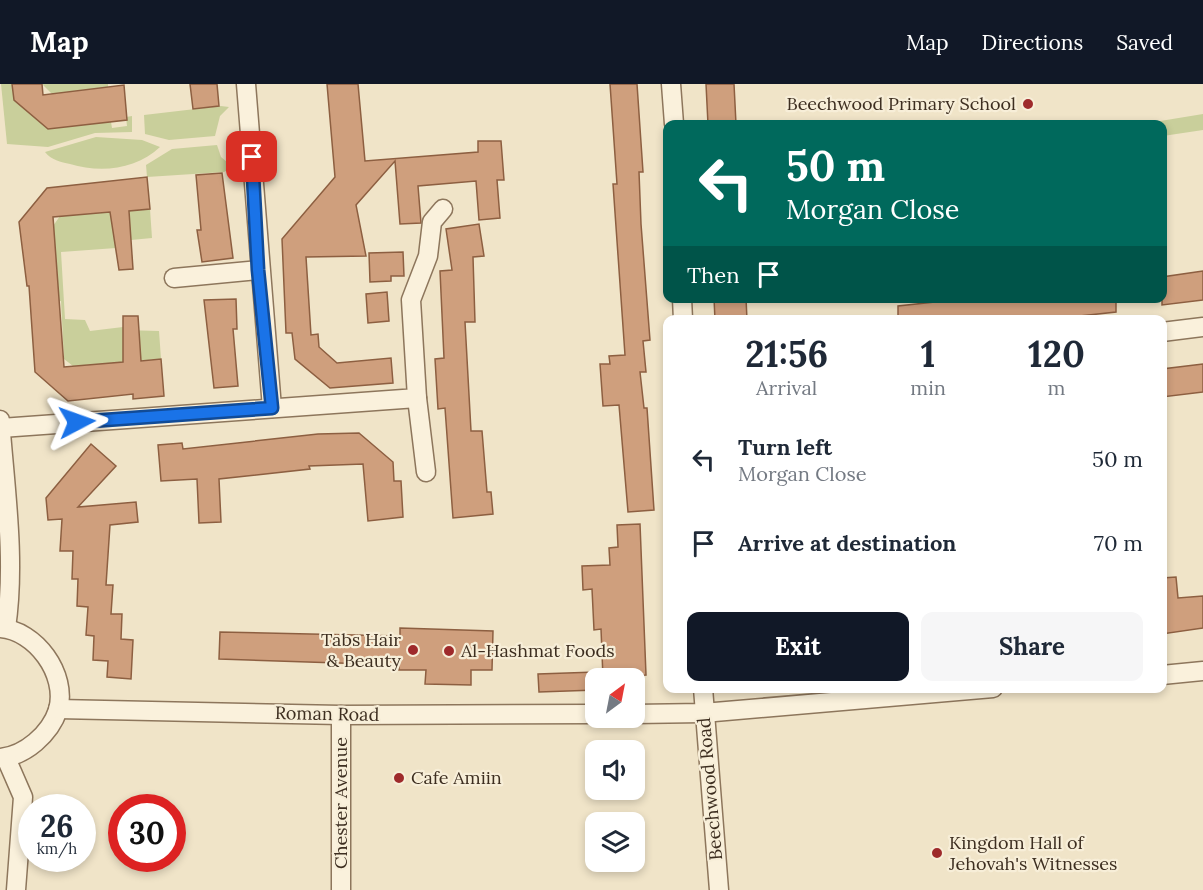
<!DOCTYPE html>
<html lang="en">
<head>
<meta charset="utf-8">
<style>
	body { margin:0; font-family:Lora,serif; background:#f6f6f7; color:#1f2937; height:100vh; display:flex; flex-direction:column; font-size:22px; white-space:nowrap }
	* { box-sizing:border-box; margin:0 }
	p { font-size:20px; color:#747a83 }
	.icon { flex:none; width:33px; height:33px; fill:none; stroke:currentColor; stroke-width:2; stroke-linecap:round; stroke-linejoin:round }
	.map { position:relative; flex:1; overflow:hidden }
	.side { position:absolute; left:663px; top:231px; width:504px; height:378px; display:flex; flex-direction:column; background:#fff; border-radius:12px; box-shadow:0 3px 9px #0003 }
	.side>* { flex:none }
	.hud { position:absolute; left:663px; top:36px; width:504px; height:183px; border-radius:12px; box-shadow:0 3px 9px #0003; background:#00695c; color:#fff; overflow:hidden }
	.needle { width:39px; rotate:32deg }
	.fabs { position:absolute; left:585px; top:584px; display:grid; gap:12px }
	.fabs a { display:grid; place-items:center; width:60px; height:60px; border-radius:12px; background:#fff; box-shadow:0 3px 9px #0003; font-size:30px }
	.speed { position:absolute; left:18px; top:710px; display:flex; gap:12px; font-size:30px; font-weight:700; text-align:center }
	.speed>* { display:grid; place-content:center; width:78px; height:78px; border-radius:50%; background:#fff; box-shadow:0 3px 9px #0003; line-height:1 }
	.speed small { font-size:15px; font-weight:400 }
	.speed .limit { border:9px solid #d22; background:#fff; color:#111 }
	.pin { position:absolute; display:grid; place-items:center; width:51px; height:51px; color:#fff; margin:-26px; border-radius:12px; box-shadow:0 3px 9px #0006 }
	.me { position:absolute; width:66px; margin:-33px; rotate:86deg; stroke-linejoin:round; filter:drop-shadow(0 0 4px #0008) }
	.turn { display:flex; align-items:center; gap:21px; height:126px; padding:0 24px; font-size:27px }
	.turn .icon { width:78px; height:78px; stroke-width:2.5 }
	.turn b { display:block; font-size:42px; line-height:51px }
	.then { display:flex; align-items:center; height:57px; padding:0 24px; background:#0003; gap:12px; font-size:22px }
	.eta { display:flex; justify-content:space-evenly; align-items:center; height:102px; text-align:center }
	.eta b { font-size:36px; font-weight:700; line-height:42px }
	.primary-button { display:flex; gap:12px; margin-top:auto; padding:12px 24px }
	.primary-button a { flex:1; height:69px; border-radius:12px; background:#111827; color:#fff; font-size:24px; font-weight:700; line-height:69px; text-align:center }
	.primary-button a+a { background:#f6f6f7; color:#1f2937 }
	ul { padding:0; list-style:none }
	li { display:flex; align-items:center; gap:18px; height:84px; padding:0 24px }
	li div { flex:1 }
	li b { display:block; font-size:22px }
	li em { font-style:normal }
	header { display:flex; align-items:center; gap:36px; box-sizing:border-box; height:84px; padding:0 30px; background:#111827; color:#fff }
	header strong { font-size:28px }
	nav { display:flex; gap:33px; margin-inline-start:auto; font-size:21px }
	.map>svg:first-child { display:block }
	.green { fill:#c9cf9b }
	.building { fill:#cf9f7d; stroke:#8d5f41; stroke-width:1.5 }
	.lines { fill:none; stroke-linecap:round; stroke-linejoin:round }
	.minor-casing { stroke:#8d765c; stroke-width:21 }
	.minor { stroke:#faf1dc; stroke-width:18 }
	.route-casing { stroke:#114b97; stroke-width:15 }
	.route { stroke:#1a73e8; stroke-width:10 }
	.poi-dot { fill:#9e2a2b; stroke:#f7eed8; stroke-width:2 }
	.labels { text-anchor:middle; stroke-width:4.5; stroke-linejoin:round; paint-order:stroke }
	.poi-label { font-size:18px; fill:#3d2e20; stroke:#f7eed8; text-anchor:start }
	.street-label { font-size:18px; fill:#3d2e20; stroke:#f7eed8 }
</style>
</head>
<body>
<header>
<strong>Map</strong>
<nav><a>Map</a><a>Directions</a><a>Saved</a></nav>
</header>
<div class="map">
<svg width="1203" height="806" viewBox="0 0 1203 806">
	<rect width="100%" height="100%" fill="#f0e4c8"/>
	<!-- green -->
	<g class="green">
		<polygon points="1,0 12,0 14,16 48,45 111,38 112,44 127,42 126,33 132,32 132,48 95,49 48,63 7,60"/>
		<polygon points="42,0 108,0 108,3 52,10"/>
		<polygon points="221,22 229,23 220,32 215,52 169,56 145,50 144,31"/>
		<polygon points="1203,30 1203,46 1163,52 1162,40 1142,40"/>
		<path d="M96 53 142 56 160 63C136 86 100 89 70 80 61 78 51 76 45 68Z"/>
		<polygon points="217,61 221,73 233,83 224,88 147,93 146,81 172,65"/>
		<polygon points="150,125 152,154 131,156 116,164 61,168 65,235 85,236 90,247 123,243 123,246 159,247 161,275 73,282 64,275 61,217 53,217 51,200 58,199 53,142 60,132"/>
	</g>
	<!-- building -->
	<g class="building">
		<polygon points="12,0 42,0 43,11 124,1 127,36 48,45 14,16"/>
		<polygon points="190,0 217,0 219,22 193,25"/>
		<polygon points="327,0 358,0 365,77 478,68 478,57 501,57 504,96 497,96 500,134 479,136 476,97 418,102 421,139 400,140 395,77 356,121 366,172 306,173 311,251 318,250 319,263 337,279 391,274 393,299 330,304 295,275 292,249 286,249 282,155 335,93"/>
		<polygon points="610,0 637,0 643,88 639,88 641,140 650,256 643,257 646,288 640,288 644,324 647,324 654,426 628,428 619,321 603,322 600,280 610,280 609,272 625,271 613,100 617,100"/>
		<polygon points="706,0 734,0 736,40 708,40"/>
		<polygon points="222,89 233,174 202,178 197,146 201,146 196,91"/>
		<polygon points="147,93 150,125 129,127 133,185 119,186 110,128 53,133 64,283 123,278 123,232 138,232 141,277 161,275 164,312 133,315 133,310 68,317 35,288 29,202 27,202 19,138 47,104"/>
		<polygon points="479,140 484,172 473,173 475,238 465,238 471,347 482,347 487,408 491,408 493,430 453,434 445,324 438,325 435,275 444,274 440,187 452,186 446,145"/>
		<polygon points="403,168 404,192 391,192 391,197 370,198 369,169"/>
		<polygon points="1203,187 1203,216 1162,221 1162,193"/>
		<polygon points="387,208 389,237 368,239 366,210"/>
		<polygon points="714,214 746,214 747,236 715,236"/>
		<polygon points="972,214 1116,214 1116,228 1043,236 898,236 898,222"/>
		<polygon points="236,215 237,245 233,245 238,302 214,304 204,216"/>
		<polygon points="1203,280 1203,308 1162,313 1162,285"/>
		<polygon points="359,349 393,378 394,397 401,397 403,433 368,437 363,380 309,382 310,385 219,395 221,438 199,439 197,395 161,397 158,361 182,359 183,365 318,350"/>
		<polygon points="91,360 116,382 78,423 136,418 138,438 110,441 106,501 113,501 111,530 122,530 121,555 133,556 131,595 107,593 108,577 93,576 94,552 86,551 88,523 77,522 78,495 72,495 73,467 60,467 62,435 48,436 46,414"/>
		<polygon points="640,440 646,591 603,594 601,545 594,546 592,505 583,506 582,482 610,481 609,464 618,463 617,441"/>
		<polygon points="1176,493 1178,514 1203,512 1203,544 1162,550 1162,494"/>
		<polygon points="400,544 493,547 492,586 471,586 471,601 425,600 426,586 399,586 399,581 219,575 220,548 400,552"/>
		<polygon points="596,588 596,606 539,608 538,590"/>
	</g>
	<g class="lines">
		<!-- minor casing -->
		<g class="minor-casing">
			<g id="minor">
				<polyline points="246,0 272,324"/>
				<polyline points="671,0 674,40"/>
				<polyline points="174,194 259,186"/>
				<polyline points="682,214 683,236"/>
				<polyline points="1162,248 1203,243"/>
				<polyline points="417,314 426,388"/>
				<path d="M0 336C5 404 16 476 6 544"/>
				<polyline points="1,344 417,314 411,216 428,172 432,138 443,125"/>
				<path d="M0 544C35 546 68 590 58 626 50 650 25 672 0 674"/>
				<polyline points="1162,591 1203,587"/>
				<polyline points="703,604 719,806"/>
				<polyline points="58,625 341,631 596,630"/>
				<polyline points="634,630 703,629 993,604"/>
				<polyline points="341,631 341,806"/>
				<polyline points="6,674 23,713 16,806"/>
			</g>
		</g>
		<!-- minor -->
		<use href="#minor" class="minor"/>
	</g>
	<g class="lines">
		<!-- route casing -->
		<g class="route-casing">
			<polyline id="route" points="77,338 272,324 258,186 252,73"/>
		</g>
		<!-- route -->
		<use href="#route" class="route"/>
	</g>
	<!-- markers -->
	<g class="poi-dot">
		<circle cx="1028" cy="20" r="6"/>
		<circle cx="413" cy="566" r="6"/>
		<circle cx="449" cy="567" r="6"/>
		<circle cx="399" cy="694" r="6"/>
		<circle cx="937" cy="769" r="6"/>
	</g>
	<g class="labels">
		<!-- poi labels -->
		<g class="poi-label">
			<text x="1016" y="26" text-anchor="end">Beechwood Primary School</text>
			<text x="401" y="562" text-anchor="end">Tabs Hair<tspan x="401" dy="21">&amp; Beauty</tspan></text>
			<text x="461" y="573">Al-Hashmat Foods</text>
			<text x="411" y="700">Cafe Amiin</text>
			<text x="949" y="765">Kingdom Hall of<tspan x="949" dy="21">Jehovah's Witnesses</tspan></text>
		</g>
		<!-- street labels -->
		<g class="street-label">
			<text transform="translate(327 630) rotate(1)" y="6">Roman Road</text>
			<text transform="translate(710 705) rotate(-95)" y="6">Beechwood Road</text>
			<text transform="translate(341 719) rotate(-90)" y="6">Chester Avenue</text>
		</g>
	</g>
</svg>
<div class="fabs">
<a><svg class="needle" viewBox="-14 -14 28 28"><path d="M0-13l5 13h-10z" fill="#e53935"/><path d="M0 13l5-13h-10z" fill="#747a83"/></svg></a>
<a><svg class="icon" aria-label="sound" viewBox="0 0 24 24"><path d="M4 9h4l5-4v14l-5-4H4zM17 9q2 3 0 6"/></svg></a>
<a><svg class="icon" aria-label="layers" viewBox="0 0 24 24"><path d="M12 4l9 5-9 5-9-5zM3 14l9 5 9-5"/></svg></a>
</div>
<div class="speed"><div>26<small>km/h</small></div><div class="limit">30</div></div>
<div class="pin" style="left:252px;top:73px;background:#d93025"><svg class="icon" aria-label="arrive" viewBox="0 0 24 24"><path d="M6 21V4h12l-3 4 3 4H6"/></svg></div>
<svg class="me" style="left:77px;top:338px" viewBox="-20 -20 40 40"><path d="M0-17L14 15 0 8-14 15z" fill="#1a73e8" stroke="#fff" stroke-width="4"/></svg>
<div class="hud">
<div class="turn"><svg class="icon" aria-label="left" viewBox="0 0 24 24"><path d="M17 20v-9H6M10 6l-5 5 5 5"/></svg><div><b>50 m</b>Morgan Close</div></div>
<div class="then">Then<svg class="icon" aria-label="arrive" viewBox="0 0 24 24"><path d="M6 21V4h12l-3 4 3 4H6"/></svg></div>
</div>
<section class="side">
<div class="eta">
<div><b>21:56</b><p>Arrival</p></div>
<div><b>1</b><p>min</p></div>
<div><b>120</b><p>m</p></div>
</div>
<ul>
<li><svg class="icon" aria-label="left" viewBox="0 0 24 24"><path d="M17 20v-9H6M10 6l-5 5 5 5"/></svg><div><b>Turn left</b><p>Morgan Close</p></div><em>50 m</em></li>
<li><svg class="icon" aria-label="arrive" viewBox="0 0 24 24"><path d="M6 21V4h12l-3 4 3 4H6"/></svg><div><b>Arrive at destination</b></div><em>70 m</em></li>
</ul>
<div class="primary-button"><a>Exit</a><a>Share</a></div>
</section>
</div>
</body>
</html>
